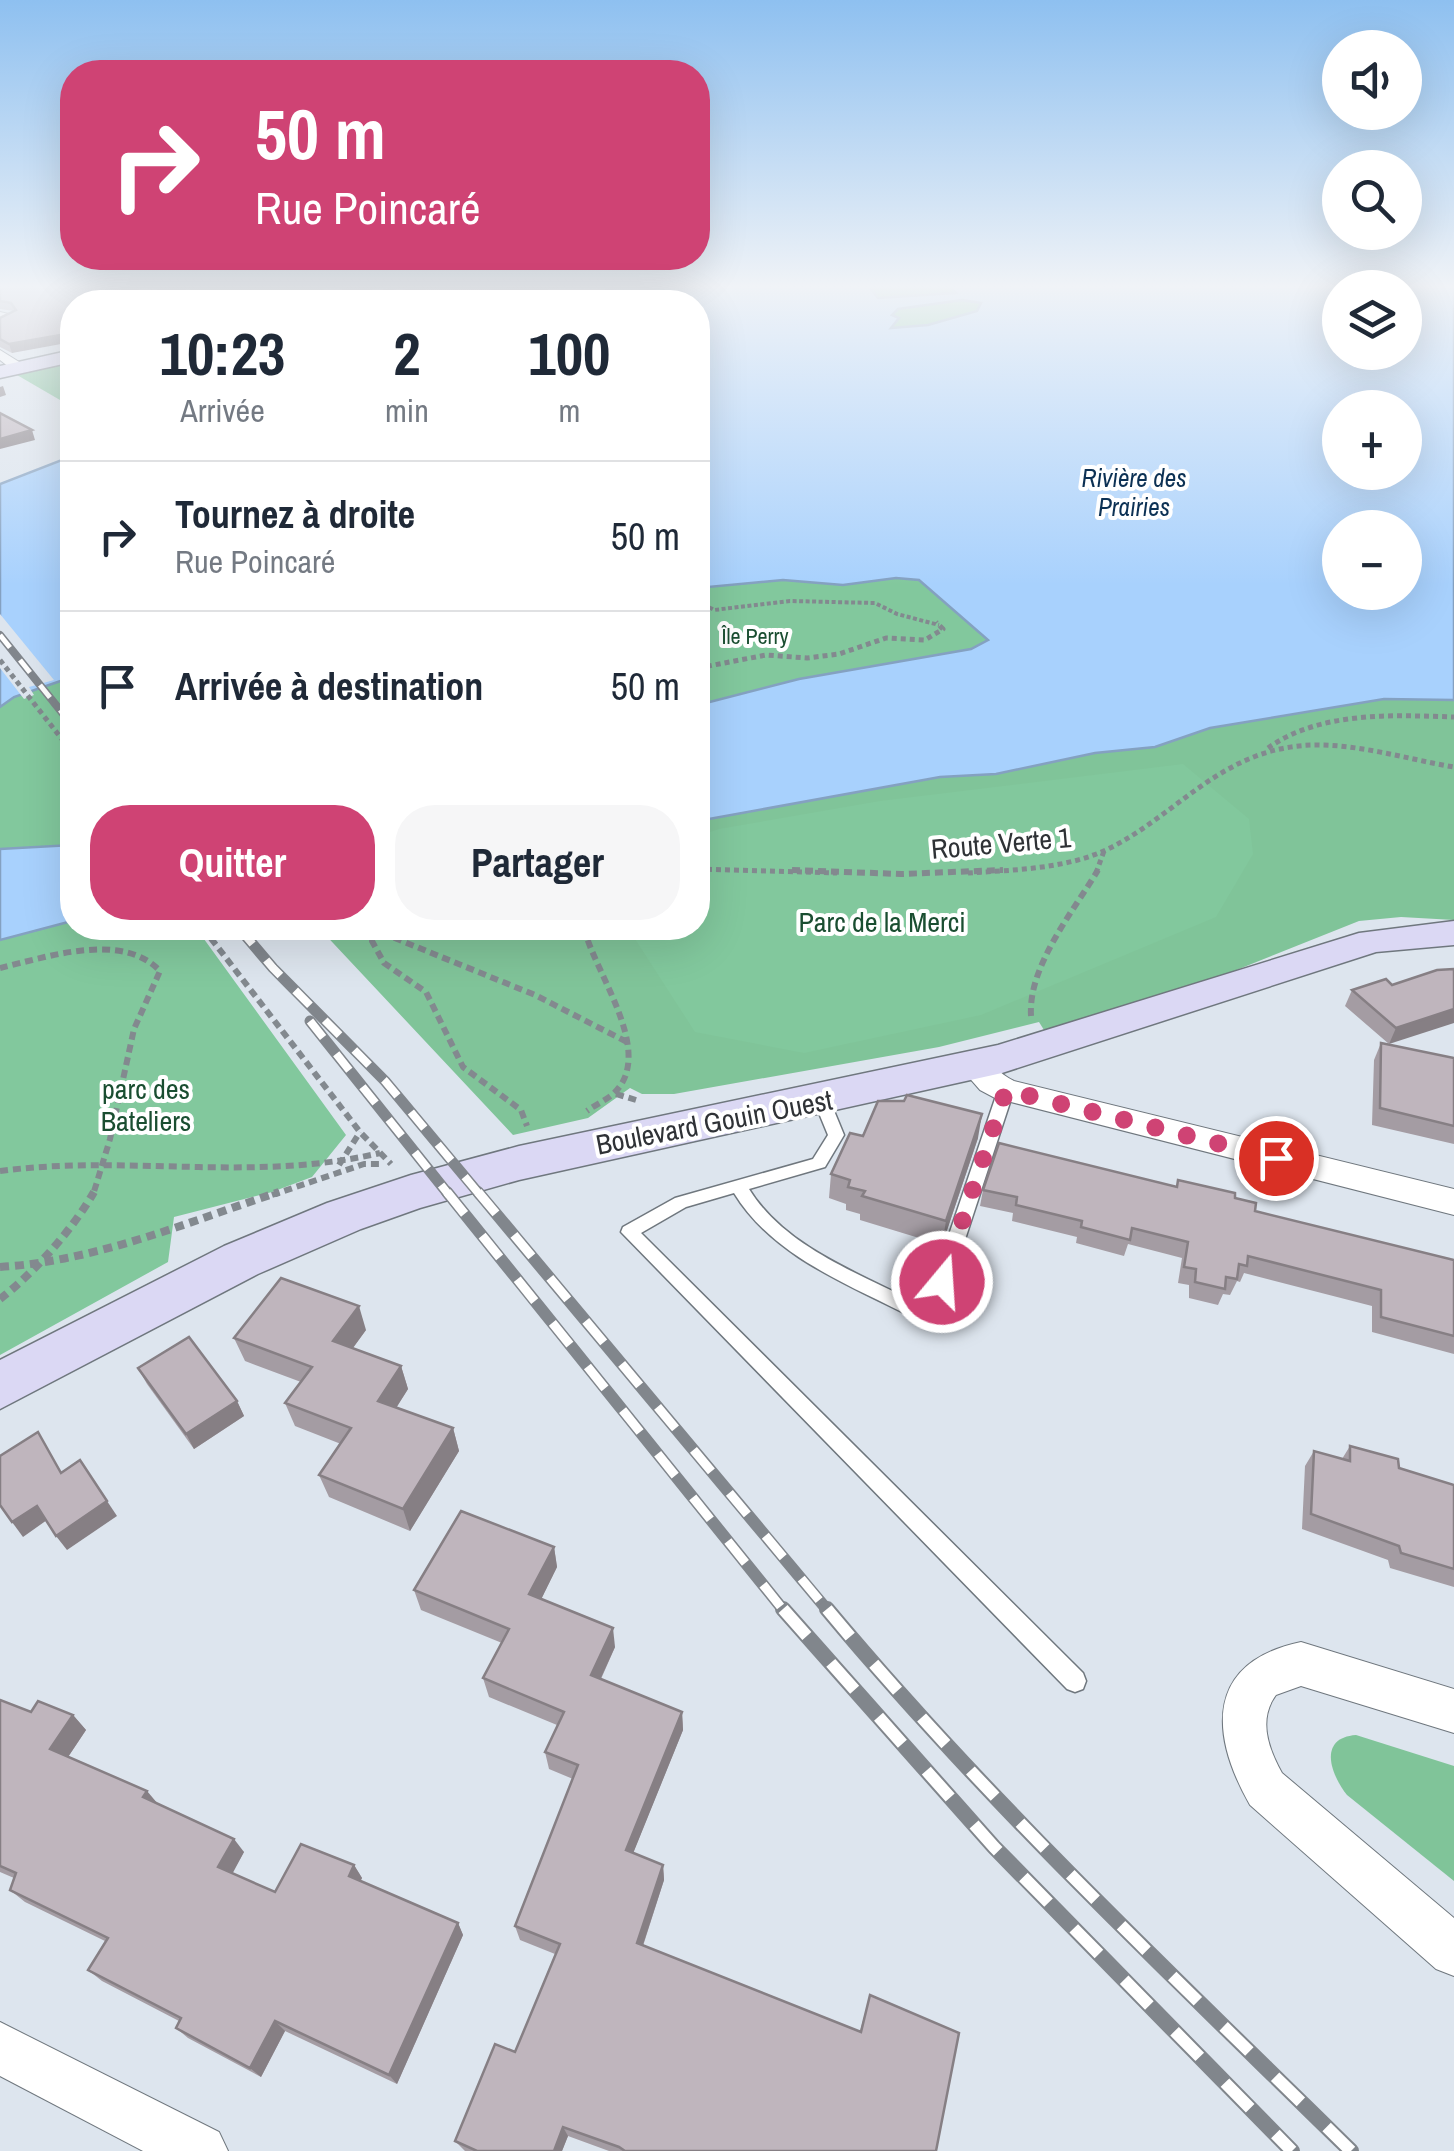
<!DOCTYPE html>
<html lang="fr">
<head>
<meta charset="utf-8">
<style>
	body { margin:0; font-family:"Archivo Narrow",sans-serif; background:#f6f6f7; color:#1f2937; height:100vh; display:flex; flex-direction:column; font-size:38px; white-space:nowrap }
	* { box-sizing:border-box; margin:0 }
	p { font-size:32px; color:#747a83 }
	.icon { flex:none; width:55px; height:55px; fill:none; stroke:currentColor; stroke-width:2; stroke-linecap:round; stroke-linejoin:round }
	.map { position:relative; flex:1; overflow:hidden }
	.sheet { position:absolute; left:60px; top:290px; width:650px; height:650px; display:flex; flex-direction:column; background:#fff; border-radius:40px; box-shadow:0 10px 40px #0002 }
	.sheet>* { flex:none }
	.top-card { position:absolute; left:60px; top:60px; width:650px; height:210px; border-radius:40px; box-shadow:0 10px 40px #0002; background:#cf4374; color:#fff; overflow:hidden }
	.buttons { position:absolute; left:1322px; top:30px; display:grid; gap:20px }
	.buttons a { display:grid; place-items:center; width:100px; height:100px; border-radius:50%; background:#fff; box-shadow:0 10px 40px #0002; font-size:50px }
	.pin { position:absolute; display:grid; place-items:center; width:85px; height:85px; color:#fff; margin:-42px; border:5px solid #fff; border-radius:50%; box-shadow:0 2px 10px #0007 }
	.me { position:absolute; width:110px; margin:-55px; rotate:18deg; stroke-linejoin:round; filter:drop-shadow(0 0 8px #0008) }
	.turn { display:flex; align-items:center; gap:35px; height:210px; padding:0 30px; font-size:45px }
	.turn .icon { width:130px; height:130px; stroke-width:2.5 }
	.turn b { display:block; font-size:70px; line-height:85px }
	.eta { display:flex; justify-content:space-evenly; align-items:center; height:170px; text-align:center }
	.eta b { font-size:60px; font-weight:700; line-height:70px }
	.cta { display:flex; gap:20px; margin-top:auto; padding:20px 30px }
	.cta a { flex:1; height:115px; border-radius:40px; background:#cf4374; color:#fff; font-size:40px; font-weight:700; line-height:115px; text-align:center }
	.cta a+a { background:#f6f6f7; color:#1f2937 }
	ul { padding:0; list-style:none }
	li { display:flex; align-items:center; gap:30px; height:150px; padding:0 30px; border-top:2px solid #e0e1e3 }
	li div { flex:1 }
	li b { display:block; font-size:38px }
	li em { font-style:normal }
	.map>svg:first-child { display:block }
	.green { fill:#80c499 }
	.forest { fill:#82c89d }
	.water { fill:#a8d1fd; stroke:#84a1c1; stroke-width:2.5; fill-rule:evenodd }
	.pier { fill:#dde5ee }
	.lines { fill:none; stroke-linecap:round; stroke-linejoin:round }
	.lane-casing { stroke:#6f777e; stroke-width:3 }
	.street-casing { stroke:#6f777e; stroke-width:2 }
	.secondary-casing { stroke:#6f777e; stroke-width:3 }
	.path-far4 { stroke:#83898f; stroke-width:2.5; stroke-dasharray:4 2.5; stroke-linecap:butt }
	.path-far3 { stroke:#83898f; stroke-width:4; stroke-dasharray:4 2.5; stroke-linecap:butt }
	.path-far2 { stroke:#83898f; stroke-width:5; stroke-dasharray:5 4; stroke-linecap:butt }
	.path-far1 { stroke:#83898f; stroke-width:6; stroke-dasharray:8 5; stroke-linecap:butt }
	.path { stroke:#83898f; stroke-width:8; stroke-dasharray:9 6; stroke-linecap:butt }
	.lane { fill:#fff; fill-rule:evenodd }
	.street { fill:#fff; fill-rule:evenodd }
	.secondary { fill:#dbd8f4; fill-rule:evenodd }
	.rail-far3-casing { stroke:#81868c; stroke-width:8 }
	.rail-far2-casing { stroke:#81868c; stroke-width:11 }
	.rail-far1-casing { stroke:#81868c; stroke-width:12 }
	.rail-casing { stroke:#81868c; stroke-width:16 }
	.rail-far3 { stroke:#fff; stroke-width:5; stroke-dasharray:16; stroke-linecap:butt }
	.rail-far2 { stroke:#fff; stroke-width:8; stroke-dasharray:21; stroke-linecap:butt }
	.rail-far1 { stroke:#fff; stroke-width:9; stroke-dasharray:28; stroke-linecap:butt }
	.rail { stroke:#fff; stroke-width:12; stroke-dasharray:36; stroke-linecap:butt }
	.wall { fill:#a49ca3 }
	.shaded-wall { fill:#867f84 }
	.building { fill:#bfb5bd; stroke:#867f84; stroke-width:2.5 }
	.route { stroke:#cf4374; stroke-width:18; stroke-dasharray:0 32.4 }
	.labels { text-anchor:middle; stroke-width:8; stroke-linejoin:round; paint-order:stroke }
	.far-park-label { font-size:22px; fill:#1a4e31; stroke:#fff }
	.far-water-label { font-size:25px; font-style:italic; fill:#0c3154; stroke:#fff }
	.street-label { font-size:28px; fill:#2f3236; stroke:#fff }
	.park-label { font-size:28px; fill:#1a4e31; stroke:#fff }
</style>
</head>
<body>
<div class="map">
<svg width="1454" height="2151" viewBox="0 0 1454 2151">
	<rect width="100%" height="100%" fill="#dde5ee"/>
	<!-- green -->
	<g class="green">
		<polygon points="220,284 313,284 344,299 324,302 179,302 164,294"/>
		<polygon points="72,361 72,407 17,375"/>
		<polygon points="1384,699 1454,700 1454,920 1401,917 1359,921 1224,975 1044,1030 1039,1022 939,1047 674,1094 642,1094 630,1088 588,1118 513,1135 319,928 698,928 698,821 940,777 996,774 1095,753 1155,747 1210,728"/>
		<path d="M1356 1735 1454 1766V1881L1347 1795C1331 1775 1317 1738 1356 1735Z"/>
	</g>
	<!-- forest -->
	<g class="forest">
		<polygon points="867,284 948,284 957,293 878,298"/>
		<polygon points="962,300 981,302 977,311 928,325 890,329 899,319 892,315 898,309"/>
		<polygon points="896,578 919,580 988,640 971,649 799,679 698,705 698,588 783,580 843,585"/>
		<polygon points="72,677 72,845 0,849 0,707 14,697"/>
		<polygon points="1183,764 1249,819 1253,854 1216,917 981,1015 804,1053 695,1032 628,928 698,928 698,836 719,829 880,801"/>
		<polygon points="72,921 72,928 196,928 346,1135 312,1177 272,1192 174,1217 168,1262 0,1355 0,940"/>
	</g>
	<!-- water -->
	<g class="water">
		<path d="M651 284H867L878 298 956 293 948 284H1454V700L1384 699 1210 728 1155 747 1095 753 996 774 940 777 698 821V705L799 679 971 649 988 640 919 580 896 578 843 585 783 580 698 588V302H569L614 288ZM1340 288H1405V352H1340ZM962 300 981 303 977 311 928 325 891 328 899 318 892 315 898 309ZM1340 408H1405V472H1340ZM1340 528H1405V592H1340Z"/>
		<polygon points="72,456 72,677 14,697 0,707 0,484"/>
		<polygon points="72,845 72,921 0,940 0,849"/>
	</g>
	<!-- pier -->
	<polygon class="pier" points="0,614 54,680 29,687 34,695 24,699 0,668"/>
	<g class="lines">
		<!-- lane casing -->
		<g class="lane-casing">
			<path id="lane" d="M1006 1085 1014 1090 951 1282 926 1318 920 1320 914 1318C850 1285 773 1257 734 1193L686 1207 641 1233 1083 1673 1086 1681 1083 1689 1075 1692 1067 1689 621 1232 623 1227 675 1198 813 1159 828 1135 814 1101 822 1096 830 1101 844 1135 825 1167 749 1189C785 1247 858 1273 917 1303L934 1279 998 1090Z"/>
		</g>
		<!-- street casing -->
		<g class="street-casing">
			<g id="street">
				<polygon points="126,284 141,284 172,302 158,302"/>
				<polygon points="0,312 13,315 15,318 0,325"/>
				<polygon points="0,350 24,365 24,371 14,371 0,360"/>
				<path d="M974 1056C990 1060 999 1074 1014 1081L1454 1189V1215L995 1098 980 1090 959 1066 963 1059Z"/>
				<path d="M1301 1642 1454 1689V1733L1301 1686 1276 1695C1258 1719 1268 1748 1282 1773L1454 1918V1976L1436 1969 1250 1805C1209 1733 1206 1662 1301 1642Z"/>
				<polygon points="0,2022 219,2132 228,2151 143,2151 0,2076"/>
			</g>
		</g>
		<!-- secondary casing -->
		<g class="secondary-casing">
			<g id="secondary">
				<polygon points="429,284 468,284 460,289 376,302 338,302 347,297"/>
				<polygon points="72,350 72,362 0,378 0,366"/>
				<polygon points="1454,921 1454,945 1376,952 1002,1073 519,1180 420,1208 361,1229 258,1274 0,1409 0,1360 224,1246 327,1203 411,1175 519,1146 998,1045 1359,933"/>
			</g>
		</g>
		<!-- path-far4 -->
		<g class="path-far4">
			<polyline points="210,302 228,298"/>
			<polyline points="225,302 264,284"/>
		</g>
		<!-- path-far3 -->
		<polyline class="path-far3" points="698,601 714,610 790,601 875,603 897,614 939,625"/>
		<!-- path-far2 -->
		<g class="path-far2">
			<polyline points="0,660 72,752"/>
			<polyline points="698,668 766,655 807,658 839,654 886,638 925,640 943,629 936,622"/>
			<path d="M1268 748C1320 711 1393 715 1454 717"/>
			<polyline points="698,869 837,873"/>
			<path d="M968 873C1014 870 1068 869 1110 848 1170 818 1211 764 1280 749 1336 736 1399 758 1454 767"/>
			<polyline points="1096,873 1104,851"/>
		</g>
		<!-- path-far1 -->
		<g class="path-far1">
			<polyline points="792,870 901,874 1003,870"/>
			<polyline points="203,928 360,1132 391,1164"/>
			<polyline points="370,928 535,995 627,1042"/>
			<polyline points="378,928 372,941 384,963 426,992 463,1067 521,1110 527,1126"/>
			<path d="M584 928C595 974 657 1054 613 1094 606 1100 595 1105 587 1111"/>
			<polyline points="389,934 454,935 503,928"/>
			<path d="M0 968C47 957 122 931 160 971L134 1029 110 1139 93 1195"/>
			<path d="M1031 1016C1028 966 1073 912 1098 870"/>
			<polyline points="616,1094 636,1100"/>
			<polyline points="339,1165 360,1132"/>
			<path d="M0 1171C128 1154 252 1183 380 1153"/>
			<polyline points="272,1195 364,1164 380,1164"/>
		</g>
		<!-- path -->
		<g class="path">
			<path d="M0 1267C97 1261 188 1222 279 1192"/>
			<path d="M0 1299C34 1273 73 1229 94 1192"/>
		</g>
		<!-- lane -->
		<use href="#lane" class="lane"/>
		<!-- street -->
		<use href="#street" class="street"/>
		<!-- secondary -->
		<use href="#secondary" class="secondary"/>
		<!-- rail-far3 casing -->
		<g class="rail-far3-casing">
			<polyline id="rail-far3" points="0,635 72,725"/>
		</g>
		<!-- rail-far2 casing -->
		<g class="rail-far2-casing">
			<g id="rail-far2">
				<polyline points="239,928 273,968 385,1081 480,1195"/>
				<polyline points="310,1021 449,1195"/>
			</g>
		</g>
		<!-- rail-far1 casing -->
		<g class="rail-far1-casing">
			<g id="rail-far1">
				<polyline points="447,1192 785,1612"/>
				<polyline points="478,1192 829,1612"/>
			</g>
		</g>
		<!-- rail casing -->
		<g class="rail-casing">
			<g id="rail">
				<polyline points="783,1609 994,1847 1292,2151"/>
				<path d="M827 1609C988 1802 1172 1975 1351 2151"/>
			</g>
		</g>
		<!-- rail-far3 -->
		<use href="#rail-far3" class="rail-far3"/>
		<!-- rail-far2 -->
		<use href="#rail-far2" class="rail-far2"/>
		<!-- rail-far1 -->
		<use href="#rail-far1" class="rail-far1"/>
		<!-- rail -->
		<use href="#rail" class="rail"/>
	</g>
	<!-- wall -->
	<g class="wall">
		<polygon points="0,284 138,288 140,296 134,297 12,353 0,347 0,318 14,311 0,309"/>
		<polygon points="148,284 206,284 206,286 163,293"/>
		<polygon points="337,284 406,284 347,293 338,287"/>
		<polygon points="1437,970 1389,1044 1345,1006 1352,990 1392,985"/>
		<polygon points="1381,1043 1454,1058 1454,1144 1372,1125 1374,1060"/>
		<polygon points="863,1136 978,1138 942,1245 860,1220 860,1214 846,1210 846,1204 829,1198 831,1174"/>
		<polygon points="1178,1180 1235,1198 1255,1211 1454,1260 1454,1354 1372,1332 1372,1306 1244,1273 1240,1282 1237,1281 1230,1295 1223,1294 1218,1305 1189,1298 1189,1285 1178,1283 1182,1258 1128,1244 1124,1256 1076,1243 1077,1237 1012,1221 1013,1213 980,1206 983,1190 1176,1187"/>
		<polygon points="366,1330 353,1348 401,1366 408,1389 396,1408 453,1428 459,1451 410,1531 329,1497 319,1475 341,1444 295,1426 285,1403 301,1382 245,1361 234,1338"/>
		<polygon points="138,1368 237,1401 244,1416 194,1449 147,1384"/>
		<polygon points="1350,1446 1399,1468 1454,1485 1454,1587 1390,1568 1388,1560 1302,1529 1305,1466 1314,1451 1342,1459"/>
		<polygon points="554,1547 557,1567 541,1599 615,1647 601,1679 682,1712 683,1730 633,1853 663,1865 664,1880 643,1946 860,2031 870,1995 936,2151 609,2151 568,2136 562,2151 465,2151 455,2141 515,2052 555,1954 520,1940 515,1926 573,1779 549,1769 545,1752 557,1725 489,1697 483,1678 502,1643 421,1610 414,1590"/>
		<polygon points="0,1700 31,1712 73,1715 86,1730 68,1757 158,1804 244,1852 232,1873 275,1892 354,1865 362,1878 360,1881 458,1923 463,1935 397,2084 285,2031 261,2077 188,2038 176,2028 179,2021 102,1981 88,1970 105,1941 25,1902 10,1890 14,1878 0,1872"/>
	</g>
	<!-- shaded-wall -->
	<g class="shaded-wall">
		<polygon points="206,284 206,286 163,293 161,285"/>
		<polygon points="345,284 406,284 347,293"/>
		<polygon points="521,284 584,284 524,293 524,295 479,302 420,302"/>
		<polygon points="138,288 140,296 125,299 122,291"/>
		<polygon points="72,333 72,342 12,353 9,344"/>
		<polygon points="3,386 6,395 0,397 0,387"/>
		<polygon points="32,430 35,440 0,449 0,439"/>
		<polygon points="1454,1009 1454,1023 1389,1044 1396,1028"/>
		<polygon points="982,1114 978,1138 942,1245 946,1221"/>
		<polygon points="359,1306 366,1330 341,1364 333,1341"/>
		<polygon points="401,1366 408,1389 386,1424 378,1401"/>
		<polygon points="237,1401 244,1416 194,1449 186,1434"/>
		<polygon points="453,1428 459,1451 410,1531 403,1509"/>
		<polygon points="107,1501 117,1516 67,1550 56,1536"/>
		<polygon points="37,1506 47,1520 23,1537 12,1522"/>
		<polygon points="554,1547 557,1567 534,1614 529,1594"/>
		<polygon points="613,1628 615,1647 594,1693 591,1675"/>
		<polygon points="682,1712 683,1730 628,1866 626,1850"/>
		<polygon points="73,1715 86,1730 64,1763 50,1749"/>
		<polygon points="147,1791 158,1804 143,1797"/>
		<polygon points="234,1839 244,1852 229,1880 218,1867"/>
		<polygon points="354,1865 362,1878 357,1888 349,1876"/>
		<polygon points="663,1865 664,1880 639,1957 637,1943"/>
		<polygon points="458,1923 463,1935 397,2084 389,2075"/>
		<polygon points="275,2021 285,2031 261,2077 250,2068"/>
		<polygon points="563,2127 568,2136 562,2151 554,2151"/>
	</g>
	<!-- building -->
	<g class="building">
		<polygon points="0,284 131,284 138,288 122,291 143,302 72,302 72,333 9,344 0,339 0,318 16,310 11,303 0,301"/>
		<polygon points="455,284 521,284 523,286 420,302 377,302 366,296"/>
		<polygon points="0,413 32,430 0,439"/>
		<polygon points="1454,969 1454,1009 1396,1028 1352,990 1386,979 1392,985 1437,970"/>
		<polygon points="1381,1043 1454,1058 1454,1126 1380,1108"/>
		<polygon points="907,1095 982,1114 946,1221 862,1196 865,1191 848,1187 850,1180 831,1174 850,1133 863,1136 878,1101 904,1101"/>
		<polygon points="999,1143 1177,1187 1178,1180 1235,1193 1235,1198 1256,1203 1255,1211 1454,1260 1454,1336 1381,1317 1381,1290 1248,1256 1247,1266 1239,1264 1237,1279 1226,1277 1225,1289 1195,1282 1196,1269 1184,1267 1188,1242 1132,1228 1130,1240 1081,1227 1082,1221 1016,1205 1017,1197 983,1190"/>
		<polygon points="281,1278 359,1306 333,1341 401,1366 378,1401 453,1428 403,1509 319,1475 351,1428 285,1403 312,1367 234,1338"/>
		<polygon points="189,1337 237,1401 186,1434 138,1368"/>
		<polygon points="38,1432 61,1473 80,1460 107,1501 56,1536 37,1506 12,1522 0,1505 0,1456"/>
		<polygon points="1350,1446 1398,1459 1399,1468 1454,1485 1454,1569 1401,1553 1399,1546 1311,1514 1314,1451 1350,1461"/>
		<polygon points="461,1511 554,1547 529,1594 613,1628 591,1675 682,1712 626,1850 663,1865 637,1943 861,2032 870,1995 959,2033 936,2151 625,2151 619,2147 563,2127 554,2151 477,2151 455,2141 495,2044 515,2052 560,1944 515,1926 578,1765 545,1752 564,1712 483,1678 509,1629 414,1590"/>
		<polygon points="0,1700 31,1712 38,1701 73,1715 50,1749 147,1791 143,1797 234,1839 218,1867 275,1892 301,1844 354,1865 349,1876 458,1923 389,2075 275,2021 250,2068 176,2028 181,2018 88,1970 108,1938 10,1890 16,1873 0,1866"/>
	</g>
	<!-- sky -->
	<linearGradient id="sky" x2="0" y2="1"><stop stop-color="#8ec0f0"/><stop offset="0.49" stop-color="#f0f3f7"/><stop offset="1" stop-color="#f0f3f7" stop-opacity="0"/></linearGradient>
	<rect width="1454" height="585" fill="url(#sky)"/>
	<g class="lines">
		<!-- route -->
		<polyline class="route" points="942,1282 1006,1090 1276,1158"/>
	</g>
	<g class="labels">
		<!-- far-park labels -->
		<g class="far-park-label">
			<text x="755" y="644">Île Perry</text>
		</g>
		<!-- far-water labels -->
		<g class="far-water-label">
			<text x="1134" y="487">Rivière des<tspan x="1134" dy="29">Prairies</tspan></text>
		</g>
		<!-- street labels -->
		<g class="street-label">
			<text transform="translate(1001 843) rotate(-5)" y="10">Route Verte 1</text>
			<text transform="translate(714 1122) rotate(-11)" y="10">Boulevard Gouin Ouest</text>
		</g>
		<!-- park labels -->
		<g class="park-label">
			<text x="882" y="932">Parc de la Merci</text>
			<text x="146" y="1099">parc des<tspan x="146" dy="32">Bateliers</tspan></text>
		</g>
	</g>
</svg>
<div class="buttons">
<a><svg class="icon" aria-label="sound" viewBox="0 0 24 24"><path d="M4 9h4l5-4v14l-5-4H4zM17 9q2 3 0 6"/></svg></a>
<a><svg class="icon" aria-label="search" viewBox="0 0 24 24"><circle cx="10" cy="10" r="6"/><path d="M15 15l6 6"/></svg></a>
<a><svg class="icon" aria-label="layers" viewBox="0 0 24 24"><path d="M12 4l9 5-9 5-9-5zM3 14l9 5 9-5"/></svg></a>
<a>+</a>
<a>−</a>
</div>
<div class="pin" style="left:1276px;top:1158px;background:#d93025"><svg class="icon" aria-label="arrive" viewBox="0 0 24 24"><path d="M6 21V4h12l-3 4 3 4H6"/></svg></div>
<svg class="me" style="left:942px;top:1282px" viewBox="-20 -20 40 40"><circle r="17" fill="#cf4374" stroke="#fff" stroke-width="3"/><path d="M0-11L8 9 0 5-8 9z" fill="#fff"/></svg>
<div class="top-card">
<div class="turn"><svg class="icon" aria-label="right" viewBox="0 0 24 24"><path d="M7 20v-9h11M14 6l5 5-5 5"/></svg><div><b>50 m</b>Rue Poincaré</div></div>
</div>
<section class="sheet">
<div class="eta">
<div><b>10:23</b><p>Arrivée</p></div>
<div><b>2</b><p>min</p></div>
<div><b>100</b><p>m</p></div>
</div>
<ul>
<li><svg class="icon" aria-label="right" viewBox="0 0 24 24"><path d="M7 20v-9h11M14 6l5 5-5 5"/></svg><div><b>Tournez à droite</b><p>Rue Poincaré</p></div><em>50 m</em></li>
<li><svg class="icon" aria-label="arrive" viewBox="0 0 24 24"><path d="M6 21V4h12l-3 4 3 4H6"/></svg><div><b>Arrivée à destination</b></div><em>50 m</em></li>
</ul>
<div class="cta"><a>Quitter</a><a>Partager</a></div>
</section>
</div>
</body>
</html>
